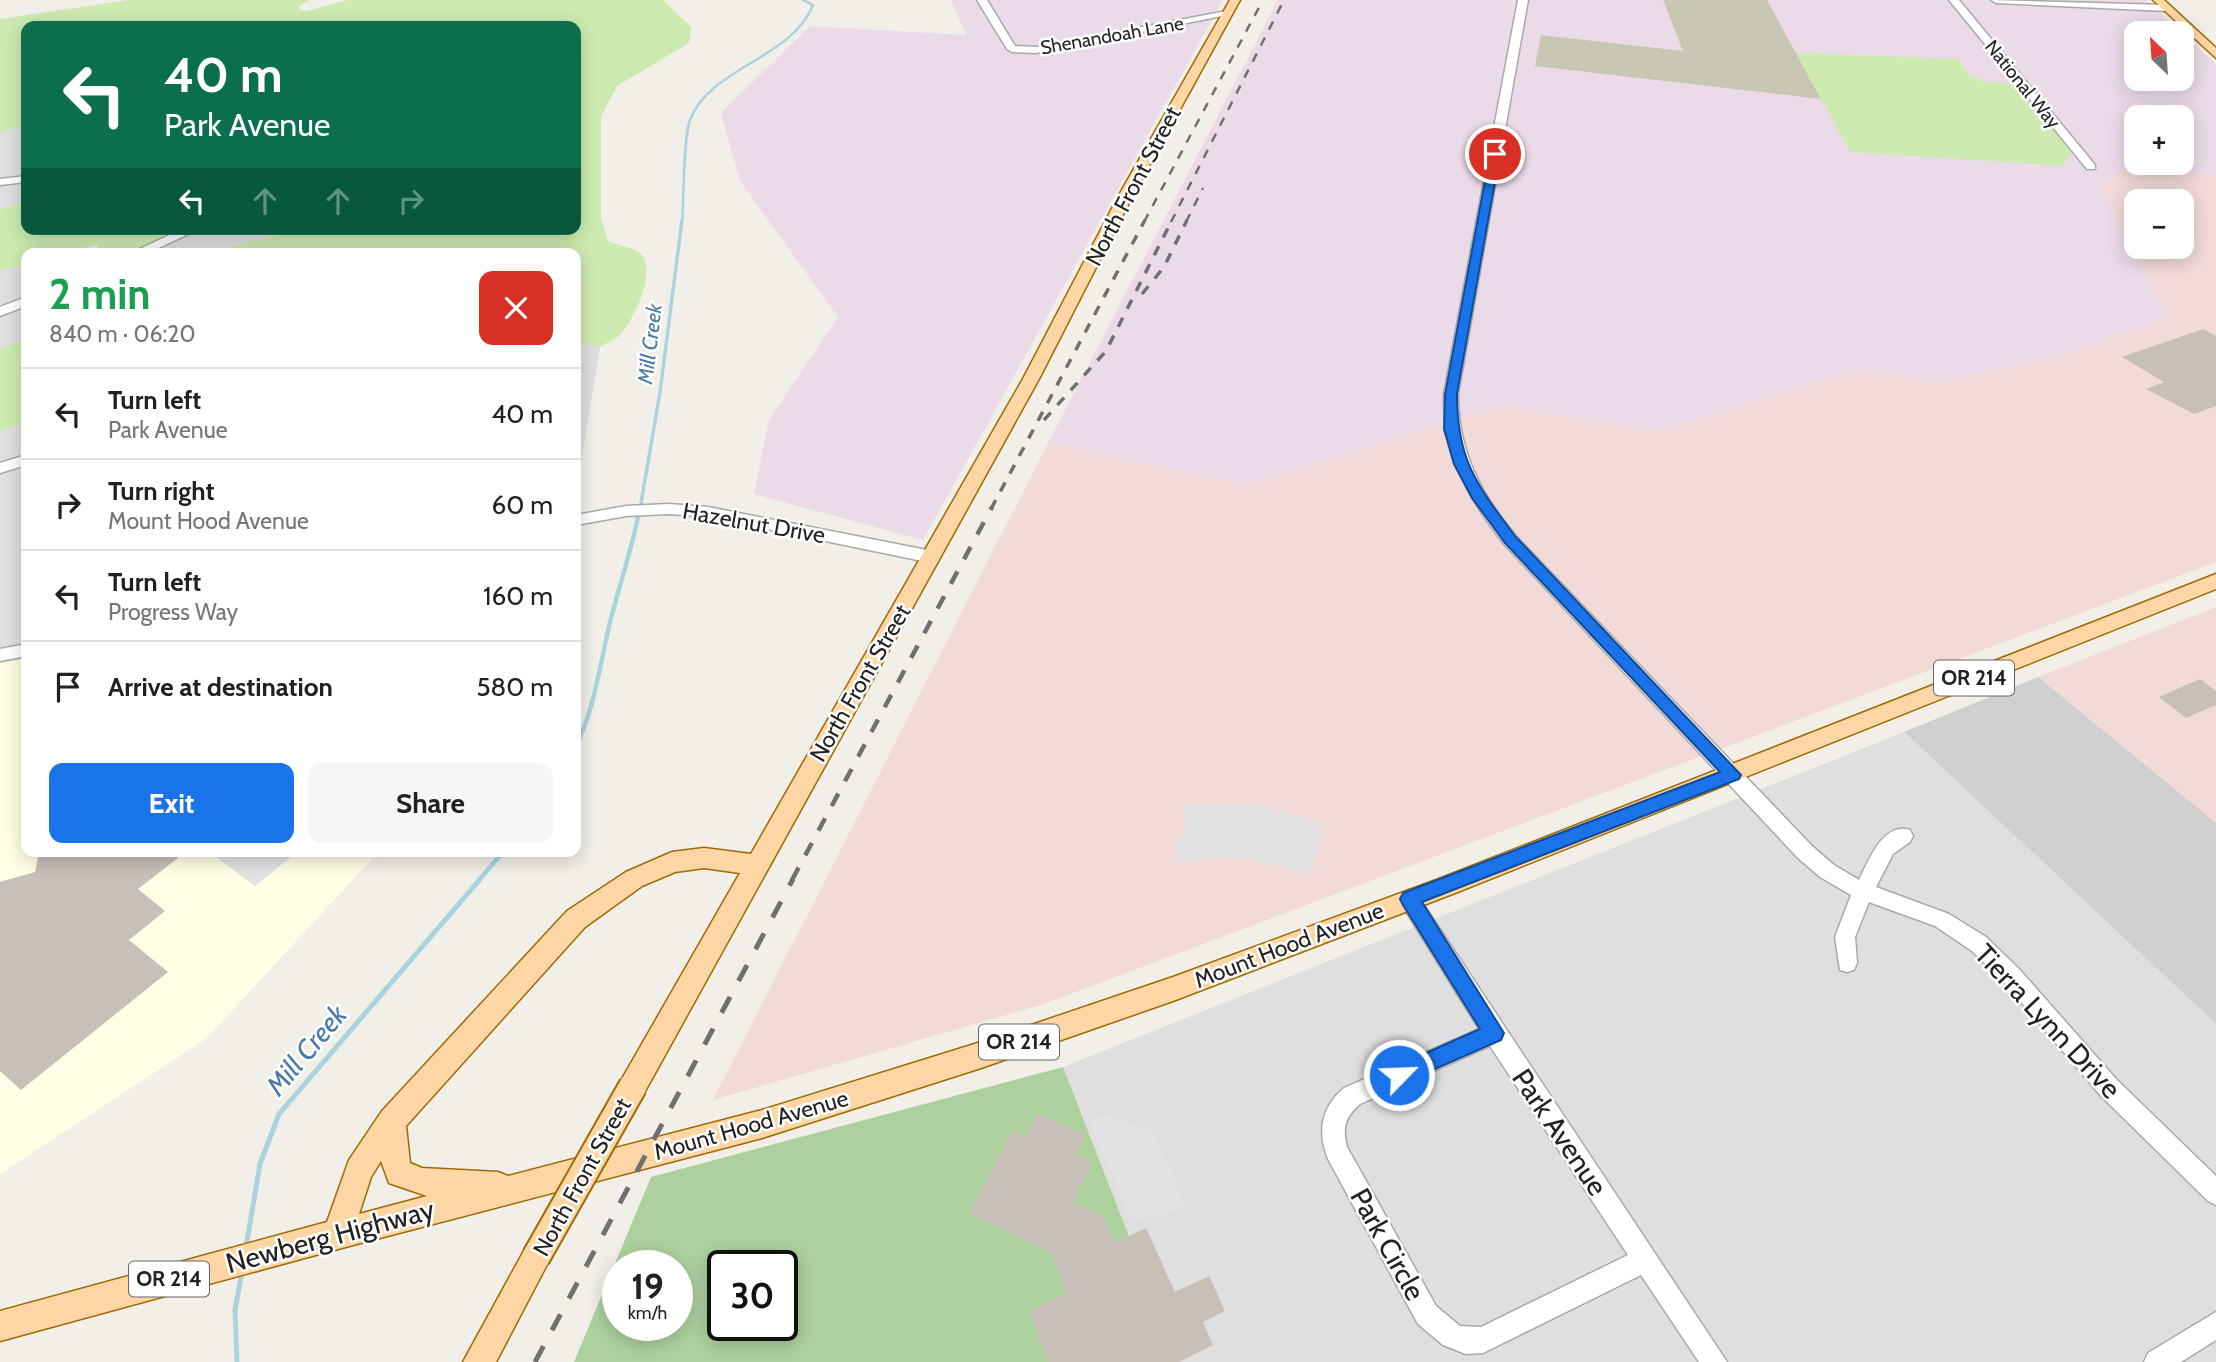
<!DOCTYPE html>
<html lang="en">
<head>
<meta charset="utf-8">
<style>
	body { margin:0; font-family:Cabin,sans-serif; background:#f6f6f6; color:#202124; height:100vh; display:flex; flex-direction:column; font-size:26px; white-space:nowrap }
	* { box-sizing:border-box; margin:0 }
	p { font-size:23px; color:#757577 }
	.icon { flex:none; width:38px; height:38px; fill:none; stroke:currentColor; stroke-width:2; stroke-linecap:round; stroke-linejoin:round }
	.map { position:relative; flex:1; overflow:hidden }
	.side { position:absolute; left:21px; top:248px; width:560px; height:609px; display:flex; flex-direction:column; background:#fff; border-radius:14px; box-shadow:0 4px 18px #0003 }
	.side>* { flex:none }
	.guide { position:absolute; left:21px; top:21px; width:560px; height:214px; border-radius:14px; box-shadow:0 4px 18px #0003; background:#0b6e4f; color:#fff; overflow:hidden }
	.needle { width:46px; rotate:335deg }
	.buttons { position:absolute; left:2124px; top:21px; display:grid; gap:14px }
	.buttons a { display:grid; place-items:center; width:70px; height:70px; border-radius:14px; background:#fff; box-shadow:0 4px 18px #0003; font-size:35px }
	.speed { position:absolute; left:602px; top:1250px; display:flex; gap:14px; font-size:35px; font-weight:700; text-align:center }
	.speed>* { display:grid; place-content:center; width:91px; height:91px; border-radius:50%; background:#fff; box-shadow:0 4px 18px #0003; line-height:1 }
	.speed small { font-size:18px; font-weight:400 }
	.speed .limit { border:4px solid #111; border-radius:10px; background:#fff; color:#111 }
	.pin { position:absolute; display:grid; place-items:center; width:60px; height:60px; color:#fff; margin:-30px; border:4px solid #fff; border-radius:50%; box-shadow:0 2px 7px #0007 }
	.me { position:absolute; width:77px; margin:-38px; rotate:66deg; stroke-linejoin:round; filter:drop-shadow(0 0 5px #0008) }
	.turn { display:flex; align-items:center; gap:24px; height:147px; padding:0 28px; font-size:32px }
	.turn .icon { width:91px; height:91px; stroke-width:2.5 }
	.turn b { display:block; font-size:49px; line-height:60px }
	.lanes { display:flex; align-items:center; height:66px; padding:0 28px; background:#0003; justify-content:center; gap:35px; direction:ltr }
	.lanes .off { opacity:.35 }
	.round { display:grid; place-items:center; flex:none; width:74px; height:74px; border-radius:14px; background:#f6f6f6 }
	.head { display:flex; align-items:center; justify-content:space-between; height:119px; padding:0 28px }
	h1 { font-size:42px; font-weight:800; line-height:52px; color:#1e9e55 }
	.primary-button { display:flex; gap:14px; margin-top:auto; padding:14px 28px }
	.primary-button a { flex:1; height:80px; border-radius:14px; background:#1a73e8; color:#fff; font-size:28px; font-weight:800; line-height:80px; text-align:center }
	.primary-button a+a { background:#f6f6f6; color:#202124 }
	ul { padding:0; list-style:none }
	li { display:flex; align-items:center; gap:21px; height:91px; padding:0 28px; border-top:2px solid #e0e0e0 }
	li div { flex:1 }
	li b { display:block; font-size:26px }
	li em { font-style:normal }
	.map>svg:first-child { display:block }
	.residential { fill:#e0dfdf }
	.commercial { fill:#f2dad9; fill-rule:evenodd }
	.industrial { fill:#ebdbe8; fill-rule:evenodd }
	.education { fill:#ffffe5 }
	.religious { fill:#d0d0d0 }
	.construction { fill:#c7c7b4 }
	.grass { fill:#cdebb0 }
	.forest { fill:#add19e; fill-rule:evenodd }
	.parking { fill:#e2e2e2 }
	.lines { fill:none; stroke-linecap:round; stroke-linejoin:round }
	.stream-far3 { stroke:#aad3df; stroke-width:2.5 }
	.stream-far2 { stroke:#aad3df; stroke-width:3.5 }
	.stream-far1 { stroke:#aad3df; stroke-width:4.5 }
	.stream { stroke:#aad3df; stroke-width:5 }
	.building { fill:#c7bfb8 }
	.minor-casing { stroke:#a9a9a9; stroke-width:3 }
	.major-casing { stroke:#a06b00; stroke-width:3 }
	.minor { fill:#fff; fill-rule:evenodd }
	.major { fill:#fcd6a4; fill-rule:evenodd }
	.rail-far3 { stroke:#707070; stroke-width:2.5; stroke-dasharray:9 9; stroke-linecap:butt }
	.rail-far2 { stroke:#707070; stroke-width:3.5; stroke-dasharray:10 10; stroke-linecap:butt }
	.rail-far1 { stroke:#707070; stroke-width:4.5; stroke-dasharray:14 14; stroke-linecap:butt }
	.rail { stroke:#707070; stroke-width:5; stroke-dasharray:18 18; stroke-linecap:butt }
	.major-bridge-casing { stroke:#a06b00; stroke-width:31; stroke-linecap:butt }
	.major-bridge { stroke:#fcd6a4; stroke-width:27 }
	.route { fill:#1a73e8; stroke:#114b97; stroke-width:2 }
	.labels { text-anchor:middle; stroke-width:5; stroke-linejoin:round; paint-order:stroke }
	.far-street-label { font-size:19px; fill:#222; stroke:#fff }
	.far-water-label { font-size:21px; font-style:italic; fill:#4a7aab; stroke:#fff }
	.shield { fill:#fff; stroke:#646464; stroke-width:2 }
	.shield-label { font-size:21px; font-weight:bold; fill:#222 }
	.street-label { font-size:23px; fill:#222; stroke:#fff }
	.near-street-label { font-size:28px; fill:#222; stroke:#fff }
	.near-water-label { font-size:28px; font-style:italic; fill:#4a7aab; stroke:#fff }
</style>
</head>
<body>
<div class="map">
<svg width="2216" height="1362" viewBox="0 0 2216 1362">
	<rect width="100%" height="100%" fill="#f2efe9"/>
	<!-- residential -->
	<g class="residential">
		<polygon points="26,127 26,204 0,208 0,131"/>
		<polygon points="183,229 309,229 242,243 212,254 126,254"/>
		<polygon points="26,264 26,338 0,350 0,270"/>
		<polygon points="576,341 600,347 576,493"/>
		<polygon points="26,422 26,659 0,663 0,431"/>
		<polygon points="1904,732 2216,1024 2216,1362 1178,1362 1063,1067"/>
	</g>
	<!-- commercial -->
	<g class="commercial">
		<path d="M2119 169 2216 175V562L1044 1004 713 1100 1048 443 1247 485 1499 406 1660 431 1855 370 1943 382 2097 180H2107ZM2137 201H2182V247H2137Z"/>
		<polygon points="2216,607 2216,824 2038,677"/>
	</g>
	<!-- industrial -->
	<g class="industrial">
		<polygon points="951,0 1223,0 923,540 754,494 769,420 838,317 740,181 721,113 810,26 966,35"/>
		<path d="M1278 0H2146L2182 33H2137V79H2182V33L2216 64V175L2119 170 2115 178 2097 181 2168 318 2058 356 1943 382 1855 370 1660 431 1499 406 1247 485 1048 443ZM2137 117H2182V163H2137Z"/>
	</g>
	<!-- education -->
	<polygon class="education" points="26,659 26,852 378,852 207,1038 0,1174 0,663"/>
	<!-- religious -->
	<polygon class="religious" points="2038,677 2216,823 2216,1024 1904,732"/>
	<!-- construction -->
	<polygon class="construction" points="1663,0 1767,0 1821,99 1535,66 1541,35 1683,51"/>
	<!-- grass -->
	<g class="grass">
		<path d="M129 0H310L299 6V10L306 11 348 0H663L691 27 689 43 617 86 601 117V219L608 241C616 245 632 247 639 252 659 269 634 320 619 336 614 340 606 343 600 347L576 341V254H212L242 243 309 229H576V26H26V127L0 131V19Z"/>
		<polygon points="1796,53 1958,59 1971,77 1979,78 1982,82 2016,84 2071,151 2071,155 2066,159 2064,166 1850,152"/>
		<polygon points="26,204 26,229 183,229 126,254 100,254 97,245 65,254 26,254 26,264 0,270 0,208"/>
		<polygon points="26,338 26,422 0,431 0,350"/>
	</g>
	<!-- forest -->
	<path class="forest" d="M1063 1067 1178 1362H574L651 1177ZM618 1265H677V1325H618ZM723 1265H782V1325H723Z"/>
	<!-- parking -->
	<g class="parking">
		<polygon points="1182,805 1255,805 1323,823 1310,875 1250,859 1225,857 1178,863 1173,846 1186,832"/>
		<polygon points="209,852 297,852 255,886"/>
		<polygon points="1105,1114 1138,1127 1149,1123 1186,1206 1172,1212 1131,1221 1090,1121"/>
	</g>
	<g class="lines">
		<!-- stream-far3 -->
		<path class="stream-far3" d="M682 222C684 199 683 139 690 120 710 67 792 59 813 5L803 0"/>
		<!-- stream-far2 -->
		<polyline class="stream-far2" points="640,509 660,392 682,220"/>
		<!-- stream-far1 -->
		<g class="stream-far1">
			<path d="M576 746C595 707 600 664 610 622 620 583 633 546 640 507"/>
			<polyline points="479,880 503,852"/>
		</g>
		<!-- stream -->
		<g class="stream">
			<polyline points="246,1247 260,1164 279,1114 480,879"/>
			<polyline points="237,1362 235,1310 242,1272"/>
		</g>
	</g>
	<!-- building -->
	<g class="building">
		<polygon points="2203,329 2216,336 2216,406 2194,414 2146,389 2164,382 2122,357"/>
		<polygon points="2200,679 2216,691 2216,705 2186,718 2159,697"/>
		<polygon points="39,852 170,852 178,858 138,889 165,911 129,940 168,972 21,1090 0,1071 0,882 35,872"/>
		<polygon points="1037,1114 1085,1135 1076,1155 1092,1163 1073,1203 1103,1217 1114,1243 1146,1228 1175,1292 1209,1276 1225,1311 1203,1322 1213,1345 1179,1362 1048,1362 1029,1311 1067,1293 1051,1253 969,1213 1012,1131 1025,1137"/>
	</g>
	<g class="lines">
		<!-- minor casing -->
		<g class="minor-casing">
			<g id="minor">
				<polygon points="977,0 987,0 1015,46 1036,47 1227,11 1232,14 1036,53 1012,52 1007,49"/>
				<path d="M1518 0H1528L1458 394C1458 451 1480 493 1516 536L1812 846 1834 865 1859 880C1868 862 1883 821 1910 830L1913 836 1910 842 1893 854 1876 887 1949 914 1986 937 2019 969 2117 1080 2216 1176V1205L2208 1201 2101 1096 2005 983 1972 951 1935 926 1869 902 1855 937 1857 963 1854 970 1847 972 1840 970 1835 937 1851 895 1820 877 1798 858 1504 544C1468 498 1443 453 1444 394Z"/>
				<polygon points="1949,0 1959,0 2095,165 2095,169 2087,169"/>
				<polygon points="1991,0 2166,5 2171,8 2166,11 1996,3"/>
				<polygon points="26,176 26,182 0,185 0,179"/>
				<polygon points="182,229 199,229 146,254 129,254"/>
				<polygon points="26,297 26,306 0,316 0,307"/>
				<polygon points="26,455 26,465 0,473 0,463"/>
				<polygon points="669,504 708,507 932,551 940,557 932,563 708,517 669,514 626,516 576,525 576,515 626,506"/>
				<polygon points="26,644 26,656 0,661 0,649"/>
				<path d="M1409 890 1416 893 1727 1362H1699L1641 1275 1483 1353 1466 1354 1443 1345 1418 1324 1328 1159C1317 1132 1321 1107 1344 1088L1479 1029 1402 905 1399 899 1402 893ZM1490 1046 1628 1255 1481 1327 1460 1326 1436 1306 1347 1147C1342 1128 1345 1117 1360 1104Z"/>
				<polygon points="2216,1312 2216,1340 2181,1362 2144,1362 2148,1353"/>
			</g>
		</g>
		<!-- major casing -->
		<g class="major-casing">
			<g id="major">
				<path d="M1230 0H1240L1133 195 1040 377 643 1095 633 1099 623 1095 620 1086 623 1077 740 873 704 868 675 872 642 886 585 927 406 1126 410 1163 422 1168 498 1172 508 1176 762 1110 981 1042 1173 977 1439 879 2216 574V589L1455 893 1173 1001 981 1068 762 1138 338 1249 0 1341V1311L327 1222 349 1160 382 1111 567 911 626 872 672 852 704 848 751 854 1024 377 1119 195ZM381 1161 389 1183 427 1196 359 1214 371 1177Z"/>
				<polygon points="2153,0 2164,0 2216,48 2216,58"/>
				<polygon points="536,1242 546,1247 551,1257 496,1362 463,1362 526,1247"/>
			</g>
		</g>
		<!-- minor -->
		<use href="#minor" class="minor"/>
		<!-- major -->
		<use href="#major" class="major"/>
		<!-- rail-far3 -->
		<g class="rail-far3">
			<polyline points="1144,222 1263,0"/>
			<polyline points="1171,222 1284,0"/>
			<polyline points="1186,222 1203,188"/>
		</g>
		<!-- rail-far2 -->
		<g class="rail-far2">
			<polyline points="1142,294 1164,267 1187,220"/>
			<polyline points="1044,420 1106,351 1172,220"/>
			<polyline points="991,509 1145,220"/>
		</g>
		<!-- rail-far1 -->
		<polyline class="rail-far1" points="792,880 992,507"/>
		<!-- rail -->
		<polyline class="rail" points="535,1362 793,879"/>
		<!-- major-bridge casing -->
		<g class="major-bridge-casing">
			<polyline id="major-bridge" points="536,1257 633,1086"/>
		</g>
		<!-- major-bridge -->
		<use href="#major-bridge" class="major-bridge"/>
	</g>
	<!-- route -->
	<path class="route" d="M1495 151 1500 154 1457 394C1457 461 1477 485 1515 536L1741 775 1739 779 1422 902 1504 1033 1501 1040 1399 1085 1392 1082 1389 1075 1392 1068 1480 1029 1403 905 1400 899 1403 893 1720 772 1505 543 1472 498 1454 464 1444 429 1445 394 1490 154Z"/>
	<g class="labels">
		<!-- far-street labels -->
		<g class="far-street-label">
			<text transform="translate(1112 35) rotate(-10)" y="7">Shenandoah Lane</text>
			<text transform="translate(2023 84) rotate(51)" y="7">National Way</text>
		</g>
		<!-- far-water labels -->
		<g class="far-water-label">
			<text transform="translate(650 344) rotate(-83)" y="7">Mill Creek</text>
		</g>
		<!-- shield labels -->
		<g class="shield">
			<rect x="1934" y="660.5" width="80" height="35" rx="5"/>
			<rect x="979" y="1024.5" width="80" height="35" rx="5"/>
			<rect x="129" y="1261.5" width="80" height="35" rx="5"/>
		</g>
		<g class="shield-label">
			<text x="1974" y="685">OR 214</text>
			<text x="1019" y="1049">OR 214</text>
			<text x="169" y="1286">OR 214</text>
		</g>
		<!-- street labels -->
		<g class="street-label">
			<text transform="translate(1133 186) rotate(-62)" y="8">North Front Street</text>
			<text transform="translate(754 523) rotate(10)" y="8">Hazelnut Drive</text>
			<text transform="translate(860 683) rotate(-60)" y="8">North Front Street</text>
			<text transform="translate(1289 945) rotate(-21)" y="8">Mount Hood Avenue</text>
			<text transform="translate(751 1125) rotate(-16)" y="8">Mount Hood Avenue</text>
			<text transform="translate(582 1177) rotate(-61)" y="8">North Front Street</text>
		</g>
		<!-- near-street labels -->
		<g class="near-street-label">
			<text transform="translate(2048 1021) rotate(47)" y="10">Tierra Lynn Drive</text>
			<text transform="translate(1560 1132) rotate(56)" y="10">Park Avenue</text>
			<text transform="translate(330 1236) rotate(-15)" y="10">Newberg Highway</text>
			<text transform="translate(1388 1244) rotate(61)" y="10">Park Circle</text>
		</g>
		<!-- near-water labels -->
		<g class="near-water-label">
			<text transform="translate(306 1050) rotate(-50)" y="10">Mill Creek</text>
		</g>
	</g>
</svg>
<div class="buttons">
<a><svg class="needle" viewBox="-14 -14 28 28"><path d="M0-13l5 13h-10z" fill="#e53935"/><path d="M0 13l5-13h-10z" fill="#757577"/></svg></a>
<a>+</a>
<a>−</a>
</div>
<div class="speed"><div>19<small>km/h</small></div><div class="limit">30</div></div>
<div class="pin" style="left:1495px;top:154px;background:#d93025"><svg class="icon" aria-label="arrive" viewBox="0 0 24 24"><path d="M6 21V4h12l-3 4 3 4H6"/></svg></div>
<svg class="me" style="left:1399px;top:1075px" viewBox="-20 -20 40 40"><circle r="17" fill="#1a73e8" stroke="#fff" stroke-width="3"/><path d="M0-11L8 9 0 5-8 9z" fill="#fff"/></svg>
<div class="guide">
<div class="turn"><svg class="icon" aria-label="left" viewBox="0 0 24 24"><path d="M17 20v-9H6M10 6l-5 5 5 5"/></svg><div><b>40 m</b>Park Avenue</div></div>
<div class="lanes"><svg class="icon" aria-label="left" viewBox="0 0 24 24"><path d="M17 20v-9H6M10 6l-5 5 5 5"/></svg><svg class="icon off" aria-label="ahead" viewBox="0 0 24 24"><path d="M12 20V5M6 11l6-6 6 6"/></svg><svg class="icon off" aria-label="ahead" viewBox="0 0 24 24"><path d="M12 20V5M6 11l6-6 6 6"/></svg><svg class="icon off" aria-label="right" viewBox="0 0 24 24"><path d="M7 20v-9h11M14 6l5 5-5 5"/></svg></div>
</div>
<section class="side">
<div class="head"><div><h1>2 min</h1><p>840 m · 06:20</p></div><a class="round" style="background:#d93025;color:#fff"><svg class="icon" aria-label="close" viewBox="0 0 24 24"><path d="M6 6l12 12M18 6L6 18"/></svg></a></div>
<ul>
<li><svg class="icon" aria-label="left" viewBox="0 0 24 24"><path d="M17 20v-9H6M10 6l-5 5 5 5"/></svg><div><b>Turn left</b><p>Park Avenue</p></div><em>40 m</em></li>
<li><svg class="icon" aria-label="right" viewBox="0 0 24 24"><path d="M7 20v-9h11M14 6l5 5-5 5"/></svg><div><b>Turn right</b><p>Mount Hood Avenue</p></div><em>60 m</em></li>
<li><svg class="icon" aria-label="left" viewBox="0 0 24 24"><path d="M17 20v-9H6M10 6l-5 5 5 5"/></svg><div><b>Turn left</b><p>Progress Way</p></div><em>160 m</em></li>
<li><svg class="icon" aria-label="arrive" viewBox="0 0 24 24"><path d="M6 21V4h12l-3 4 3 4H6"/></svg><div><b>Arrive at destination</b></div><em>580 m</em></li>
</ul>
<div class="primary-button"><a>Exit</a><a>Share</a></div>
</section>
</div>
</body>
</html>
